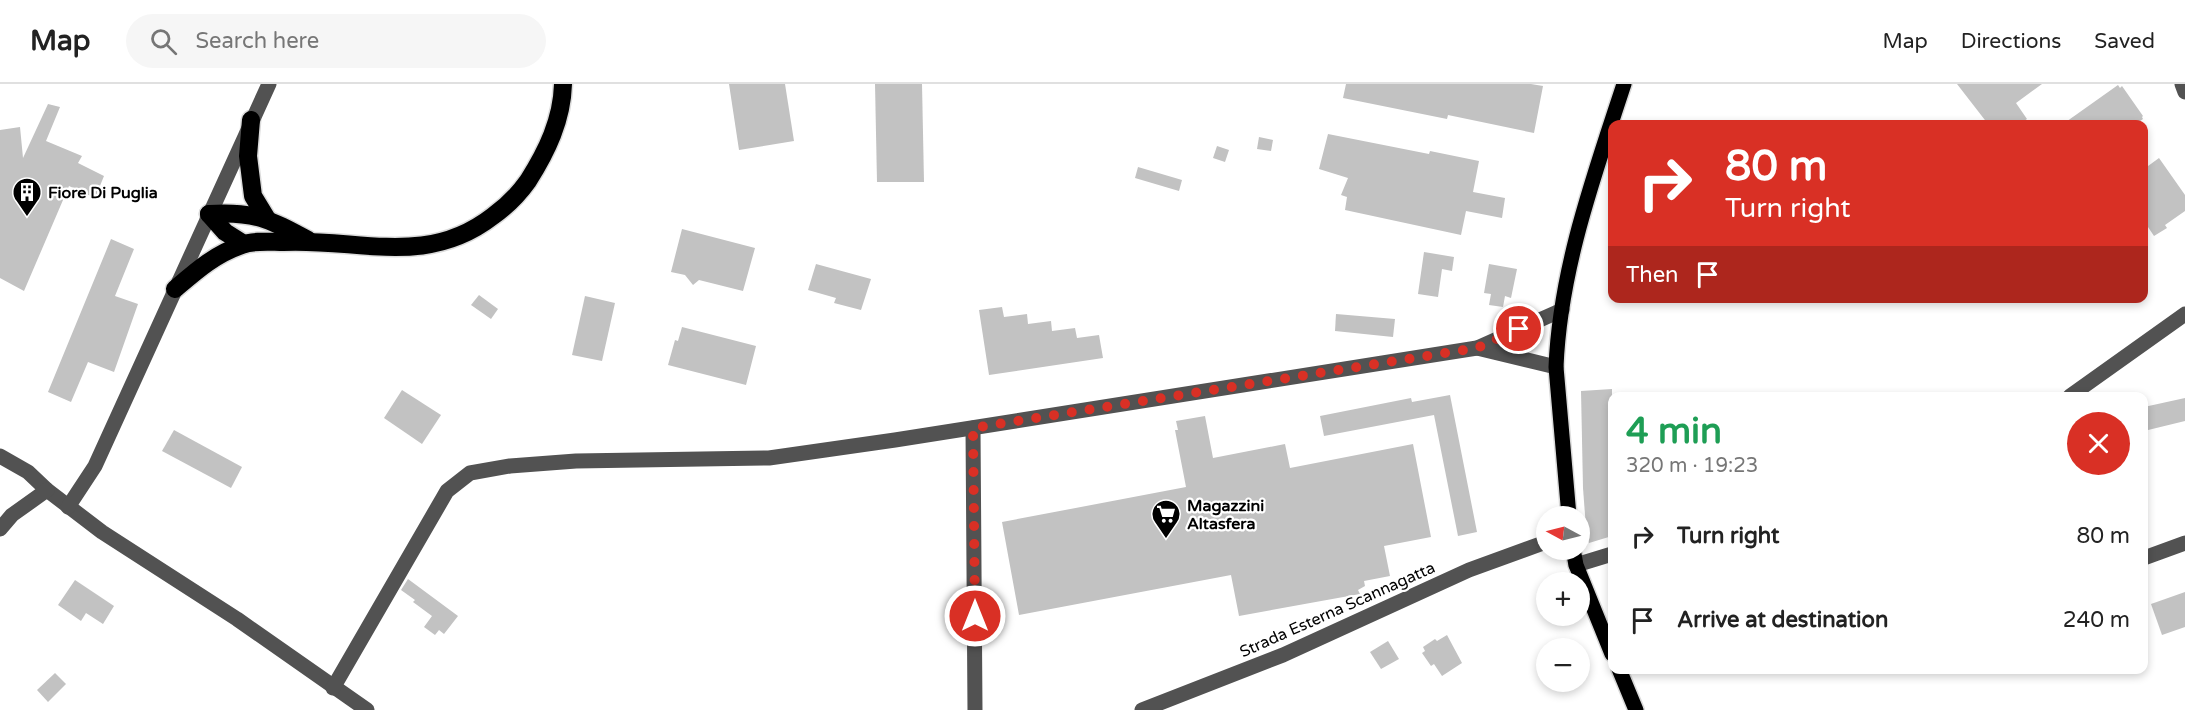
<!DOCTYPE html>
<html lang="en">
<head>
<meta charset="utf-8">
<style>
	body { margin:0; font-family:"Varela Round",sans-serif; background:#f6f6f6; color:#222; height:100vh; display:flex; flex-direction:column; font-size:22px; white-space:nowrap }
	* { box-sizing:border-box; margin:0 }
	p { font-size:20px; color:#767676 }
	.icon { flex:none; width:33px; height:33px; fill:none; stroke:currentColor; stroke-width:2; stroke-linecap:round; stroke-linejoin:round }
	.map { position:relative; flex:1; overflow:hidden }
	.drawer { position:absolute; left:1608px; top:308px; width:540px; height:282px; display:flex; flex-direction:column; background:#fff; border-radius:12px; box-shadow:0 3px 9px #0003 }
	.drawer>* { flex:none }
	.banner { position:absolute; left:1608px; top:36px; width:540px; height:183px; border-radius:12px; box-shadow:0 3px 9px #0003; background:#d93025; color:#fff; overflow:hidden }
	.needle { width:39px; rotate:277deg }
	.buttons { position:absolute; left:1536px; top:422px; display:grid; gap:12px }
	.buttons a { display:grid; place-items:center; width:54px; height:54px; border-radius:50%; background:#fff; box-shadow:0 3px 9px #0003; font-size:30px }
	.pin { position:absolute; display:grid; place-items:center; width:51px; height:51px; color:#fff; margin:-26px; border:3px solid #fff; border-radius:50%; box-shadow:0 2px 6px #0007 }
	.me { position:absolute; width:66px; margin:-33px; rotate:0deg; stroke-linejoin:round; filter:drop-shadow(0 0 4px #0008) }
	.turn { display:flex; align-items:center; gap:21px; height:126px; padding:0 18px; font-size:27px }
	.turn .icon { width:78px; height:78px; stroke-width:2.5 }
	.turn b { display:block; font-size:42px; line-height:51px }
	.then { display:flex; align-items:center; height:57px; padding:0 18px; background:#0003; gap:12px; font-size:22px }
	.round { display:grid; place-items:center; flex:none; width:63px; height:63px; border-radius:32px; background:#f6f6f6 }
	.overview { display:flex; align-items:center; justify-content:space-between; height:102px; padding:0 18px }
	h1 { font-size:36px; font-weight:700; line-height:45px; color:#1e9e55 }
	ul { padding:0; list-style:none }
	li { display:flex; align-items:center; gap:18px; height:84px; padding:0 18px }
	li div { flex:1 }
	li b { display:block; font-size:22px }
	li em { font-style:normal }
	header { display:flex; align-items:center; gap:36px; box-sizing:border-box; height:84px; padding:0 30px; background:#fff; border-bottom:2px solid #e0e0e0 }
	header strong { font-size:28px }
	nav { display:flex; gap:33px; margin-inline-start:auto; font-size:21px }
	.search { width:420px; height:54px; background:#f6f6f6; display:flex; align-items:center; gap:15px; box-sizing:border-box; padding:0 21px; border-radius:33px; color:#767676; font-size:22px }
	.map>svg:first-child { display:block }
	.building { fill:#c2c2c2 }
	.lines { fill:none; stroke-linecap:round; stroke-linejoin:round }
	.major-casing { stroke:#dbdbdb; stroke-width:18 }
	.highway-casing { stroke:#dbdbdb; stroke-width:21 }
	.minor { stroke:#525252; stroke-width:15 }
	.major { stroke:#000; stroke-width:15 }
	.highway { stroke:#000; stroke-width:18 }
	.route { stroke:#d93025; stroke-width:10; stroke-dasharray:0 18 }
	.labels { text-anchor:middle; stroke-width:4.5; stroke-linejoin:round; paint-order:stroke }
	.poi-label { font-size:16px; font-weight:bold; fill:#000; stroke:#fff; text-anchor:start }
	.street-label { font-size:16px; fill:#000; stroke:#fff }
</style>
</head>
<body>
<header>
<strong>Map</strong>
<div class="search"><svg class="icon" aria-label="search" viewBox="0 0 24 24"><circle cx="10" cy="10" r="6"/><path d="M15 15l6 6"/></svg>Search here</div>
<nav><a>Map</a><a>Directions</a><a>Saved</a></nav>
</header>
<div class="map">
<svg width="2185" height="626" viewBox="0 0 2185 626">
	<rect width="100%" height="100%" fill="#fff"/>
	<!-- building -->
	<g class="building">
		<polygon points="729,0 785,0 794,57 739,66"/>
		<polygon points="875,0 922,0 924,98 877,98"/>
		<polygon points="1346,0 1531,0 1543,2 1534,49 1448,31 1447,35 1343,14"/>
		<polygon points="1957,0 2042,0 2016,19 2027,35 2020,40 1988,40"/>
		<polygon points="2118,1 2120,4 2122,2 2143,32 2142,33 2143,35 2136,40 2063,40"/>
		<polygon points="48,20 60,23 46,57 82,72 78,79 104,92 95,114 69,102 24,207 0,194 0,46 20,43 23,74"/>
		<polygon points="1328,50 1429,70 1430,67 1479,77 1473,108 1505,114 1502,134 1466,127 1461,151 1345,126 1347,113 1341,111 1348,94 1319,85"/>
		<polygon points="1259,53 1273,56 1271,67 1257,65"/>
		<polygon points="1217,62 1229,66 1225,78 1213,74"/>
		<polygon points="2159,74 2185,111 2185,127 2165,141 2167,144 2154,152 2144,137 2144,85"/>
		<polygon points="1138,83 1182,96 1179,107 1135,94"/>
		<polygon points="682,145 755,164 743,207 699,196 693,201 685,191 671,188"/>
		<polygon points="111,155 134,165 115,212 138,220 114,288 88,278 71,318 48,308"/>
		<polygon points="1424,168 1454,173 1452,187 1442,185 1438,213 1418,210"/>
		<polygon points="816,180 871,195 861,226 834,219 836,214 808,206"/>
		<polygon points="1489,180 1517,185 1511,214 1505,212 1503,223 1489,221 1491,210 1484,209"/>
		<polygon points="479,211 498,225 491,235 471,221"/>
		<polygon points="585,212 615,219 602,277 572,271"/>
		<polygon points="1002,223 1004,233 1027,230 1028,240 1051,237 1052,247 1075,244 1077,254 1099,251 1103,274 989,291 979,226"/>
		<polygon points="1336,230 1395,235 1393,253 1335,247"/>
		<polygon points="682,243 756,262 746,301 668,281 675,256 678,257"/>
		<polygon points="1612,305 1612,452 1589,459 1586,444 1583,404 1581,307"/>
		<polygon points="402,306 441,331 422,360 384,334"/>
		<polygon points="1450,311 1477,448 1458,452 1434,331 1324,352 1320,332 1411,314 1412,318"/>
		<polygon points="2185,314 2185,337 2144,347 2144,323"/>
		<polygon points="1205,332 1213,374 1285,360 1290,384 1413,360 1431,453 1384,462 1390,492 1364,497 1365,502 1358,506 1360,510 1239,532 1231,491 1019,531 1002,438 1186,403 1175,346 1178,346 1176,337"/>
		<polygon points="174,346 242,383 231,404 162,367"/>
		<polygon points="408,495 458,532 444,550 439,546 435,551 424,543 432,532 413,518 415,516 401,506"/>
		<polygon points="75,496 114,522 103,540 86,529 81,537 58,521"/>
		<polygon points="2185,508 2185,543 2162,551 2151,520"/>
		<polygon points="1447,551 1462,579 1442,592 1434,580 1431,582 1422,569 1425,567 1423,563 1435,555 1437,557"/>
		<polygon points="1388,557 1399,575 1381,585 1370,568"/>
		<polygon points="55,589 66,600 48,618 37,606"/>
	</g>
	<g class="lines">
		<!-- major casing -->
		<g class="major-casing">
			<g id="major">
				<path d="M1569 432 1556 283C1560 185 1594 92 1624 0"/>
				<polyline points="1573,465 1576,481 1612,570"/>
				<polyline points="1619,585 1636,626"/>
			</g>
		</g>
		<!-- highway casing -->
		<g class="highway-casing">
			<g id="highway">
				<polyline points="251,36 248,72 253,112 267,135"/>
				<path d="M209 130C254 127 269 135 308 156"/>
				<polyline points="209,130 225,148 244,160"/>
				<path d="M175 205C196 187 215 170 242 161 254 156 271 158 283 158 359 154 426 184 493 132 507 122 518 111 528 97 547 67 562 36 563 0"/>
			</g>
		</g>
		<!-- minor -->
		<g class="minor">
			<polyline points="2182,0 2185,8"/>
			<polyline points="1477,264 1556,283"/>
			<polyline points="2070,312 2185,230"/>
			<polyline points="973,344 975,626"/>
			<polyline points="0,372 28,388 47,406 102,448 237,535 367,626"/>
			<polyline points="68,423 95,382 269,0"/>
			<polyline points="0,445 12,431 47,406"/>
			<polyline points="2144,474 2185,459"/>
			<polyline points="1576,481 1612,470"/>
			<polyline points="333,604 447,407 470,389 510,382 576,377 769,374 895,356 1477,264 1562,226"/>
			<polyline points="1142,626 1283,571 1469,486 1546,458"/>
		</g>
		<!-- major -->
		<use href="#major" class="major"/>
		<!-- highway -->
		<use href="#highway" class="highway"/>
	</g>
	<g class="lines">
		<!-- route -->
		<polyline class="route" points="975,532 973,344 1477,264 1519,245"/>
	</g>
	<!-- icons -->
	<defs>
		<g id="building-pin" transform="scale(1.5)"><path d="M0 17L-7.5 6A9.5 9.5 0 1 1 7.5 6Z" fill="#000" stroke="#fff"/><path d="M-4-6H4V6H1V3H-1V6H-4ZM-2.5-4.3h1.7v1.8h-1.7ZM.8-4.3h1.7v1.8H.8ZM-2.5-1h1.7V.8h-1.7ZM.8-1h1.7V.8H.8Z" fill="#fff"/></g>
		<g id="supermarket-pin" transform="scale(1.5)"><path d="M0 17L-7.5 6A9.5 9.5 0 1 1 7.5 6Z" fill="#000" stroke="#fff"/><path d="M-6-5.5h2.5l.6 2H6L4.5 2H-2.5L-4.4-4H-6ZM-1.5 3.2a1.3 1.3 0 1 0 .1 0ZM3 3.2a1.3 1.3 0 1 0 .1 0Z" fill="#fff"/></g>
	</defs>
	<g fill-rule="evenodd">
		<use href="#building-pin" x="27" y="108"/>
		<use href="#supermarket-pin" x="1166" y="430"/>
	</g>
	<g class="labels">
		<!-- poi labels -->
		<g class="poi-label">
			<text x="48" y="114">Fiore Di Puglia</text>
			<text x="1187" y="427">Magazzini<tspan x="1187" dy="18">Altasfera</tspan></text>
		</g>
		<!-- street labels -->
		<g class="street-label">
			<text transform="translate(1337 525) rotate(-24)" y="6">Strada Esterna Scannagatta</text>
		</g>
	</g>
</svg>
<div class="buttons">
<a><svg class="needle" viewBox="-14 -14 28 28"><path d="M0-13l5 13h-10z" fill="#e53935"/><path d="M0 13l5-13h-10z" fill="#767676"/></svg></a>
<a>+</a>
<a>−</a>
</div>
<div class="pin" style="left:1519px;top:245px;background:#d93025"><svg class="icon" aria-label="arrive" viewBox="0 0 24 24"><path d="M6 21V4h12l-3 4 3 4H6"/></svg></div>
<svg class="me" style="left:975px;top:532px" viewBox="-20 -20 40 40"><circle r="17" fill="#d93025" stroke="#fff" stroke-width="3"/><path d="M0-11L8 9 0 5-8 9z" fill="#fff"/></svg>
<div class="banner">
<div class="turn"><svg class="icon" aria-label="right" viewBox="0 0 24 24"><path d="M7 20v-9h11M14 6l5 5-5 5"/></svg><div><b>80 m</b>Turn right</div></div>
<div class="then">Then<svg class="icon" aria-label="arrive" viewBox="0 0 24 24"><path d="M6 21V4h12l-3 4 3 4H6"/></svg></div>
</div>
<section class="drawer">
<div class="overview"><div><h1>4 min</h1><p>320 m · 19:23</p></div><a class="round" style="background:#d93025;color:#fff"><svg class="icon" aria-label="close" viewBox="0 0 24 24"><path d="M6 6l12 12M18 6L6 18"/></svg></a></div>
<ul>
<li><svg class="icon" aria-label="right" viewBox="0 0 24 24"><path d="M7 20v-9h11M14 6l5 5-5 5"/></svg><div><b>Turn right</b></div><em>80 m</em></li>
<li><svg class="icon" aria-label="arrive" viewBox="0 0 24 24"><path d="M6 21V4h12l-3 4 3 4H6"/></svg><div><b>Arrive at destination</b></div><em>240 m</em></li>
</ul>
</section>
</div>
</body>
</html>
